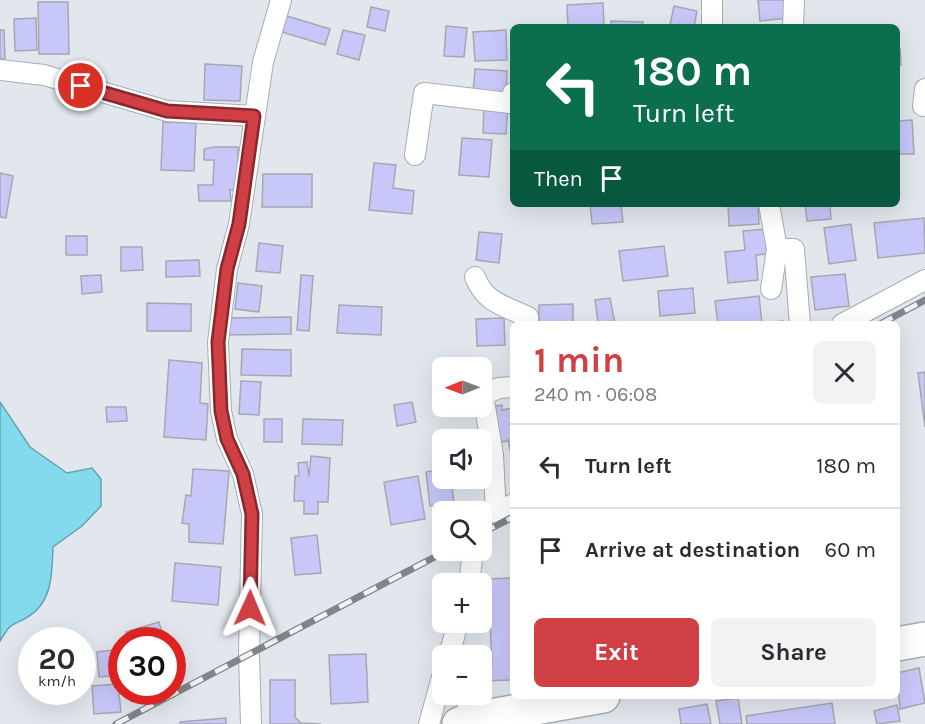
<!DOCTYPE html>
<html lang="en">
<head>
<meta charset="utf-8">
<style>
	body { margin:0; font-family:Karla,sans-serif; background:#f2f2f3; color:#2b2b33; height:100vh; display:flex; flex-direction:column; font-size:22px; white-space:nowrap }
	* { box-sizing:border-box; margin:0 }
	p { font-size:20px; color:#7c7c81 }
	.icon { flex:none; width:33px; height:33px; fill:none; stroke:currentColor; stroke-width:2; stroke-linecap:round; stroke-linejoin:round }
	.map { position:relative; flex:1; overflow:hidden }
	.details { position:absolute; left:510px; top:321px; width:390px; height:378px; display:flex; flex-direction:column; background:#fff; border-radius:9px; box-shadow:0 6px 24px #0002 }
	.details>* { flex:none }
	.guide { position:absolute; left:510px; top:24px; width:390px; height:183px; border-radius:9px; box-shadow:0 6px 24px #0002; background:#0b6e4f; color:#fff; overflow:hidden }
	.needle { width:39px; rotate:269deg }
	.controls { position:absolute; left:432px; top:357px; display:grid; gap:12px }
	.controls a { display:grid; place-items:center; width:60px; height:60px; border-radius:9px; background:#fff; box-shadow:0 6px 24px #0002; font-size:30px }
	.speed { position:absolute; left:18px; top:627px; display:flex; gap:12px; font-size:30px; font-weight:700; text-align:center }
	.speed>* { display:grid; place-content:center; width:78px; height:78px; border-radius:50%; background:#fff; box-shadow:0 6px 24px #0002; line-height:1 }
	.speed small { font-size:15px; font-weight:400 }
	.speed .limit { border:9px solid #d22; background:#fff; color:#111 }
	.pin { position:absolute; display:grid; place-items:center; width:51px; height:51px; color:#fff; margin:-26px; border:3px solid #fff; border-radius:50%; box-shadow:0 2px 6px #0007 }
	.me { position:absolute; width:66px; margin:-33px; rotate:1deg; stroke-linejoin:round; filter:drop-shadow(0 0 4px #0008) }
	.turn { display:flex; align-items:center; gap:21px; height:126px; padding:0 24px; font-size:27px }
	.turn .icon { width:78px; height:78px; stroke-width:2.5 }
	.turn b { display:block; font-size:42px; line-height:51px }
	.then { display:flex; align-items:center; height:57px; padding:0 24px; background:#0003; gap:12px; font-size:22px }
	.round { display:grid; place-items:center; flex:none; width:63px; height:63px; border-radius:9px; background:#f2f2f3 }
	.headline { display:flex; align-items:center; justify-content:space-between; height:102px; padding:0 24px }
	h1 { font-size:36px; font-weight:700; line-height:45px; color:#cf3f43 }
	.cta { display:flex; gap:12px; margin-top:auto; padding:12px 24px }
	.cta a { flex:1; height:69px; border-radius:9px; background:#cf3f43; color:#fff; font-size:24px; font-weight:700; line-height:69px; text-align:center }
	.cta a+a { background:#f2f2f3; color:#2b2b33 }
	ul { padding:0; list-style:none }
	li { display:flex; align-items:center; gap:18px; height:84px; padding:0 24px; border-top:2px solid #e1e1e2 }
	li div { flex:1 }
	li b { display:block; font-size:22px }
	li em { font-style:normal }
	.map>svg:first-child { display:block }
	.water { fill:#83daec; stroke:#66a3b0; stroke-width:1.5 }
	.building { fill:#c7c7f9; stroke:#a7a7af; stroke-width:1.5 }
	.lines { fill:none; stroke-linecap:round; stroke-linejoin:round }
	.street-casing { stroke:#a8acb3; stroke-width:22 }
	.highway-casing { stroke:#a8acb3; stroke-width:36 }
	.street { stroke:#fff; stroke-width:20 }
	.highway { stroke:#fff; stroke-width:33 }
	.rail-casing { stroke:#818489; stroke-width:7 }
	.rail { stroke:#eff4fb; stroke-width:4.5; stroke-dasharray:14; stroke-linecap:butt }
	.route-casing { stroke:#87292c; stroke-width:15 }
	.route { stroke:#cf3f43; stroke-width:10 }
</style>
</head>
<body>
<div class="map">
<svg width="925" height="724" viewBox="0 0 925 724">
	<rect width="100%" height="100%" fill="#e2e7ee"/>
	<!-- water -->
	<path class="water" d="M0 402 30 447 67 473 92 468 101 479V506L82 526 53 547C52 573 53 603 26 618 8 628 12 622 0 641Z"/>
	<!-- building -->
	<g class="building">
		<polygon points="758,0 786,0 788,18 760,21"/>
		<polygon points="38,2 68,2 69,54 39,54"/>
		<polygon points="603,3 604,27 568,27 567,5"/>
		<polygon points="674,6 697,11 694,27 670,25"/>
		<polygon points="371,7 389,11 385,31 367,27"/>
		<polygon points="287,16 330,29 325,45 282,32"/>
		<polygon points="36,18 37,50 15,51 14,19"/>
		<polygon points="611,21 643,22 643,27 611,27"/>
		<polygon points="446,26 467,28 464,57 444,56"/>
		<polygon points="0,30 4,30 5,59 0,59"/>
		<polygon points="343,30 365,35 359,60 337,54"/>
		<polygon points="506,30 507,60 475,61 473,32"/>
		<polygon points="897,49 900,49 901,65 897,65"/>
		<polygon points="205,64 242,66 240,101 204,100"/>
		<polygon points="475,69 507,71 506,96 473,94"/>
		<polygon points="484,106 508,107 506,134 483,133"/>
		<polygon points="912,120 914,154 897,154 897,121"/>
		<polygon points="163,122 196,123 194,171 161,170"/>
		<polygon points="462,138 492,140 489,177 459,175"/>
		<polygon points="214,147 238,147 238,190 230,190 231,201 199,201 198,185 213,185 214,160 204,160 204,149"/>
		<polygon points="374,163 396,165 393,188 414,191 412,214 369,210"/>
		<polygon points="0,173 13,176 6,218 0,217"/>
		<polygon points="263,174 312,174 312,207 262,207"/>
		<polygon points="590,204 621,204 623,222 592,224"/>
		<polygon points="728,204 758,204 759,224 729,226"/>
		<polygon points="805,204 830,204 831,219 807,221"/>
		<polygon points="924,218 925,253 878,258 874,223"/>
		<polygon points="851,224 856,260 829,264 824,228"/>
		<polygon points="766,229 767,254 756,255 758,280 728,283 725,252 745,250 743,231"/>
		<polygon points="479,232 502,234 499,263 476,260"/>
		<rect x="66" y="236" width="21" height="19"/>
		<polygon points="259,243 283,246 280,273 256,271"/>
		<polygon points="664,246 668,276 623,281 619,251"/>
		<polygon points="121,247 142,247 143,270 121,271"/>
		<polygon points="199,260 200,276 166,277 166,261"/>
		<polygon points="845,274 849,306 815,310 811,277"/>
		<polygon points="101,275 102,292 82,294 81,276"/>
		<polygon points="301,275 313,276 309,331 297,330"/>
		<polygon points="238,283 262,286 259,312 235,309"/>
		<polygon points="693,288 695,313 660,316 658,291"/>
		<polygon points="759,296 762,323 758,323 783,321 783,324 718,324 715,301"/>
		<polygon points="610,298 615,324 585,324 598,322 595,300"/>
		<polygon points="147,303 191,304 191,331 147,331"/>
		<polygon points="573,304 573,324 539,324 539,305"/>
		<polygon points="339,305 382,307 381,335 337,333"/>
		<polygon points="291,317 291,334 228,335 228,318"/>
		<polygon points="504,318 505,345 477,346 476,319"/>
		<polygon points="242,349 291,350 291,376 241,375"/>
		<polygon points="169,360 202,363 200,403 208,404 206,440 164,437"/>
		<polygon points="925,372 925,427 918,373"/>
		<polygon points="241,381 261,382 259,415 239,414"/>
		<polygon points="412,402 416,422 397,426 394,405"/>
		<polygon points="502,405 502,410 513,408 513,450 510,450 508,439 508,441 495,443 488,407"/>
		<polygon points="106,407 126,407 127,421 107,422"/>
		<rect x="264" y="419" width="18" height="23"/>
		<polygon points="303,419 343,420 342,445 302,444"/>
		<polygon points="481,435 486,472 482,473 482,440 462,438"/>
		<polygon points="311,456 330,458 328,502 318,502 318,514 304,514 304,501 294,501 295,476 299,476 298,463 307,462 309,477"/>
		<polygon points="193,469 229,471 223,544 189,542 189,524 182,523 186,495 191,496"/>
		<polygon points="442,469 442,478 451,478 454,503 430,506 426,472"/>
		<polygon points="418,476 425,519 391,525 384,482"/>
		<polygon points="317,535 321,573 295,575 291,538"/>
		<polygon points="175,563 221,567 218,605 172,601"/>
		<polygon points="512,578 513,680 482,681 482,666 492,665 488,579"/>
		<polygon points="159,622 164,640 129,640 126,632"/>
		<polygon points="122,649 122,675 99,677 97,652"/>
		<polygon points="82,650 91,650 93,672 82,673"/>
		<polygon points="366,654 368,702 331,704 329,655"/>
		<polygon points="919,668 925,703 900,709 897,673"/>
		<polygon points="270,680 295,680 295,717 301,723 321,724 270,724"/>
		<polygon points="118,684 121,712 94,714 92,686"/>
		<polygon points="738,698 742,724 720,724 716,701"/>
		<polygon points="832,703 835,724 747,724 746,716"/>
		<polygon points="707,704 711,724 681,724 679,709"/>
		<polygon points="897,705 900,721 877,724 874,711"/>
		<polygon points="226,718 226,724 180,724 180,722"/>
	</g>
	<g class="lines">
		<!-- street casing -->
		<g class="street-casing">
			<g id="street">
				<polyline points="712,27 712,0"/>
				<polyline points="793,27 794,0"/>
				<polyline points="0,70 44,75 167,111 254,116"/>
				<polyline points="923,106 925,89"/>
				<polyline points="415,155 424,93 510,103 513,93"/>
				<polyline points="769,204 777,249 771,289"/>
				<polyline points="777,249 794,249 800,324"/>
				<path d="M475 277C485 303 505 306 528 317V324"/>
				<polyline points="842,324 925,280"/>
				<polyline points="513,387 499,388 483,395 493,455 496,513 513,504"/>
				<polyline points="469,584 472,559"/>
				<polyline points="449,656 458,622"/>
				<polyline points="464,694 473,719"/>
				<polyline points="251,724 249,654 252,514 243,474 227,439 221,411 218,342 227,269 239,224 263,62 281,0"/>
				<polyline points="429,724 442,677"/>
			</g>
		</g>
		<!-- highway casing -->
		<g class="highway-casing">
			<g id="highway">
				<polyline points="897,644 925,639"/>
				<polyline points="459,724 473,719 603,696"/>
			</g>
		</g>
		<!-- street -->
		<use href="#street" class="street"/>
		<!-- highway -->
		<use href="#highway" class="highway"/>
		<!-- rail casing -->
		<g class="rail-casing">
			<g id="rail">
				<polyline points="880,324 925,300"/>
				<polyline points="482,533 513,517"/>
				<polyline points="116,724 448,550"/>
			</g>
		</g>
		<!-- rail -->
		<use href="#rail" class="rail"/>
	</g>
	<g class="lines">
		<!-- route casing -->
		<g class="route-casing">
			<polyline id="route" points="81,86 167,111 254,116 239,224 227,269 218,342 221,411 227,439 243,474 252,514 250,608"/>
		</g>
		<!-- route -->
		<use href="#route" class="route"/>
	</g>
</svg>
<div class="controls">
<a><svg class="needle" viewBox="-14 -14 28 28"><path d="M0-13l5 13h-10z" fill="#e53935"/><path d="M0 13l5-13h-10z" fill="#7c7c81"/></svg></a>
<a><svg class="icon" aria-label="sound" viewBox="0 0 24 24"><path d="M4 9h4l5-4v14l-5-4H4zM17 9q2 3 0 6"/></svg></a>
<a><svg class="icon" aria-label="search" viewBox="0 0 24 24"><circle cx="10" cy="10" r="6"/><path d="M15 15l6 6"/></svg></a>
<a>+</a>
<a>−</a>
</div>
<div class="speed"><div>20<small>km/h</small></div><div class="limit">30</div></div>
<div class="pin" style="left:81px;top:86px;background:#d93025"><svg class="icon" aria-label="arrive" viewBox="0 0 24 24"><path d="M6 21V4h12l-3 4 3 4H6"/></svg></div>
<svg class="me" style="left:250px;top:608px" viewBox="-20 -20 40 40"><path d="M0-17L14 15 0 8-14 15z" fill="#cf3f43" stroke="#fff" stroke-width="4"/></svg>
<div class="guide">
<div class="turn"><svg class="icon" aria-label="left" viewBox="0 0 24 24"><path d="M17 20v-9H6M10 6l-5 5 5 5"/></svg><div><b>180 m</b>Turn left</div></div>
<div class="then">Then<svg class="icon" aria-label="arrive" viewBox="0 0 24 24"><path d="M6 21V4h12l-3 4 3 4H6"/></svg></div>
</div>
<section class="details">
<div class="headline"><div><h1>1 min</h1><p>240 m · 06:08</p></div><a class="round"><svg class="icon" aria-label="close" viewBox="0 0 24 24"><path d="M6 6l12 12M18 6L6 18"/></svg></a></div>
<ul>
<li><svg class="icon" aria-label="left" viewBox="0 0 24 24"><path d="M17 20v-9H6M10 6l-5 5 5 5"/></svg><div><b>Turn left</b></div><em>180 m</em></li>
<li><svg class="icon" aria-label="arrive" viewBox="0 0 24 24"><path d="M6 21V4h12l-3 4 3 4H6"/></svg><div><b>Arrive at destination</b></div><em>60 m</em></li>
</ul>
<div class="cta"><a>Exit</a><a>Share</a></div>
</section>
</div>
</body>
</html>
